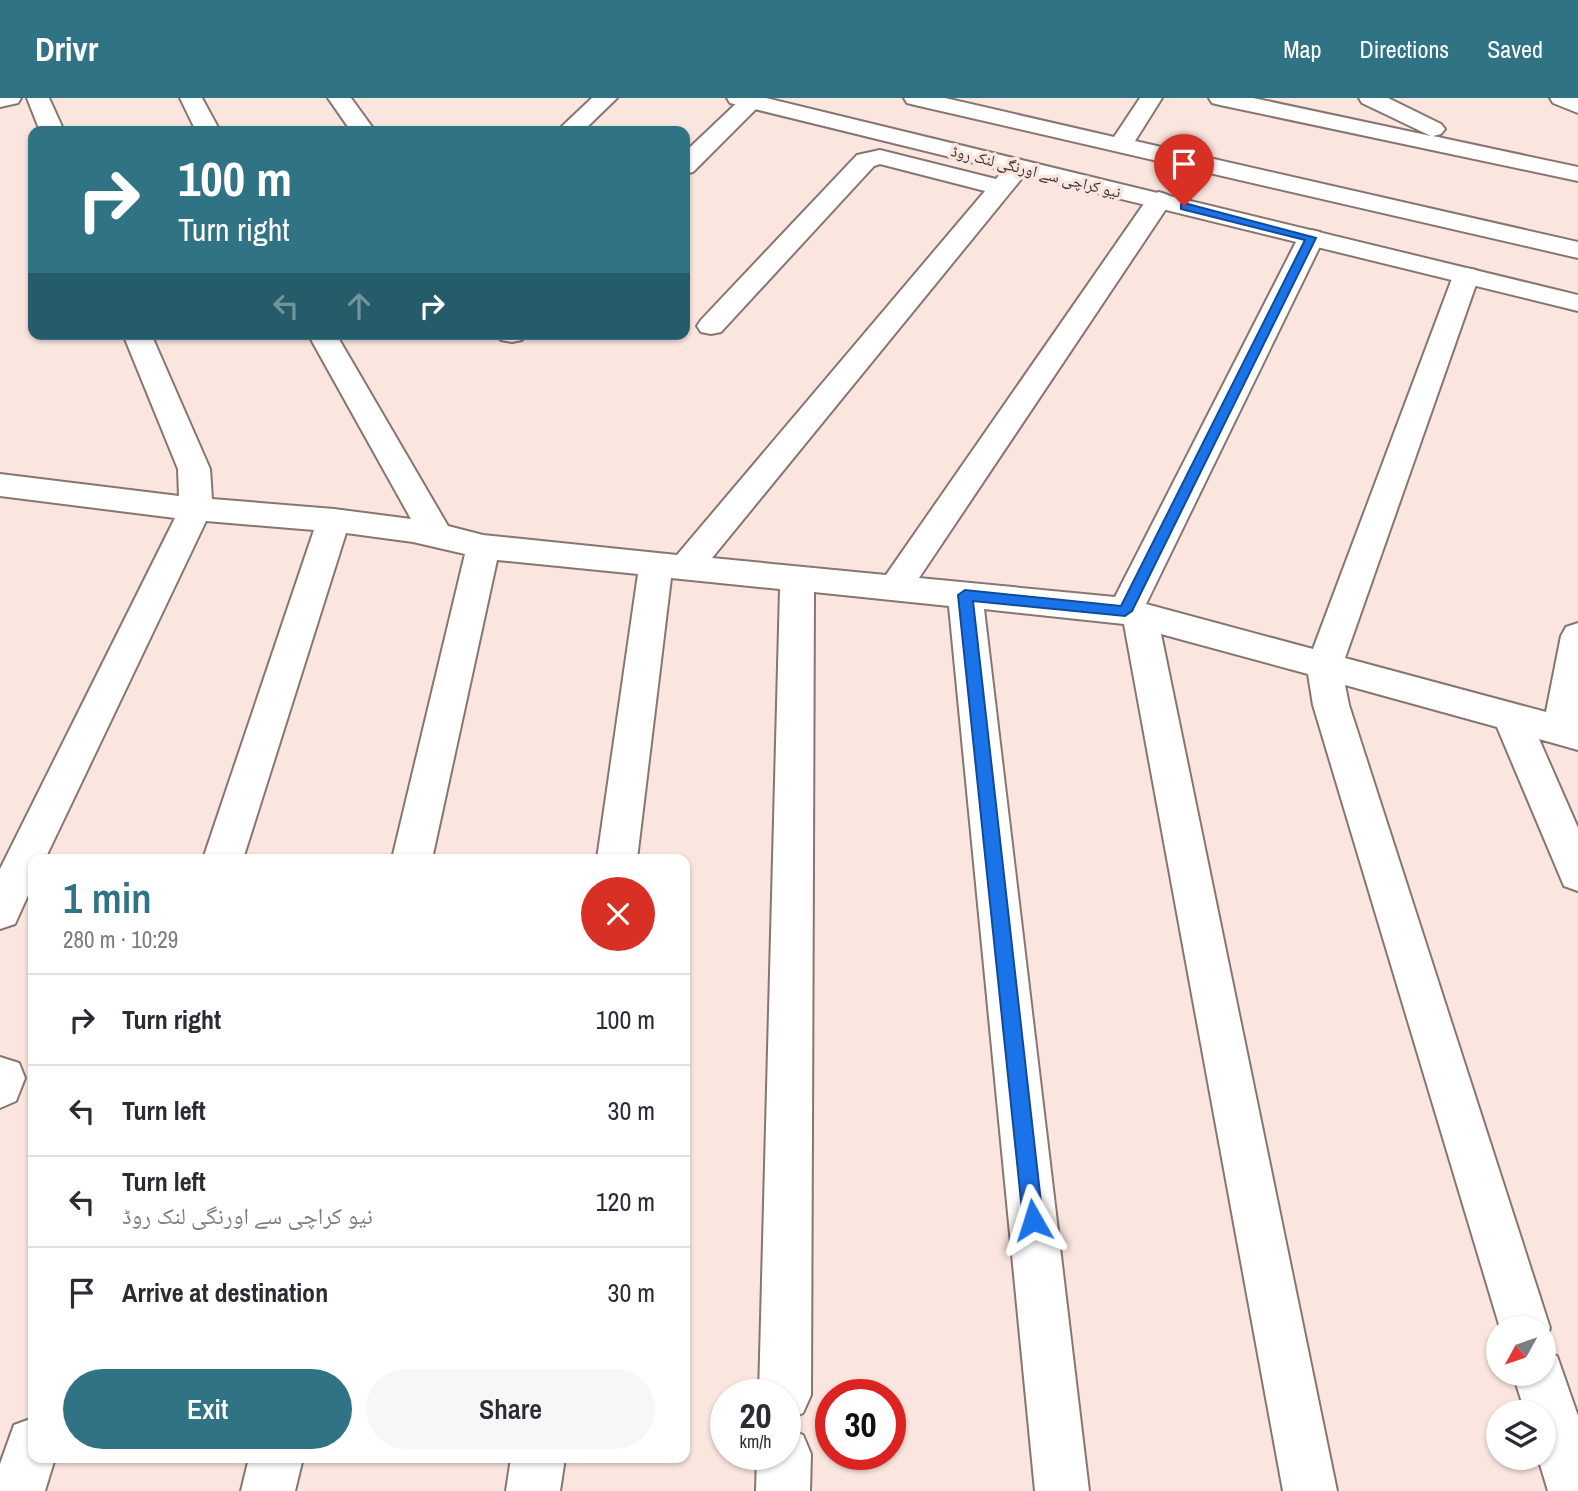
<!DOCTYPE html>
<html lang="en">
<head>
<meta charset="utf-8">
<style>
	body { margin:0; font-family:"Archivo Narrow","Noto Naskh Arabic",sans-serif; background:#f7f7f7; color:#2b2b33; height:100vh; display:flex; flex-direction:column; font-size:26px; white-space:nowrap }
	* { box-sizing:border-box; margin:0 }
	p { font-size:23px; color:#7c7c81 }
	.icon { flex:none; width:38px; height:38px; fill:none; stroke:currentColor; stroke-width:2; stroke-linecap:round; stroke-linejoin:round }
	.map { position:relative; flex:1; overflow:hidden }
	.panel { position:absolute; left:28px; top:756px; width:662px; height:609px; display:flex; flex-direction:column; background:#fff; border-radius:14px; box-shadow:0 2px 5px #0004 }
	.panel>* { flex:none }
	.hud { position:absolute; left:28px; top:28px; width:662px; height:214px; border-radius:14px; box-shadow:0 2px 5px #0004; background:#307384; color:#fff; overflow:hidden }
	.needle { width:46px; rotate:230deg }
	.fabs { position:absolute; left:1486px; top:1218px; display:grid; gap:14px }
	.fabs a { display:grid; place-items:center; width:70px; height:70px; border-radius:50%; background:#fff; box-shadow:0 2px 5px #0004; font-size:35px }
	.speed { position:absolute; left:710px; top:1281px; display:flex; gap:14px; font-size:35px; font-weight:700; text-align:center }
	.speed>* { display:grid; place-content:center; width:91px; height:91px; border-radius:50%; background:#fff; box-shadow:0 2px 5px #0004; line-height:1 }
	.speed small { font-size:18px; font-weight:400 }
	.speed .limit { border:10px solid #d22; background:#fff; color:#111 }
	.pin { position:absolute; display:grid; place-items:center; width:60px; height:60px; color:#fff; margin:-72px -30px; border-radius:50% 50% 50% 0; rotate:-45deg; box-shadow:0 0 7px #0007 }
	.pin .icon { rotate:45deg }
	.me { position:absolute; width:77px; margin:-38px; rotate:354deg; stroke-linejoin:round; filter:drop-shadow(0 0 5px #0008) }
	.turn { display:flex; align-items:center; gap:24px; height:147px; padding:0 35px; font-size:32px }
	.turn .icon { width:91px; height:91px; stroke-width:2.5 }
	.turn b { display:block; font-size:49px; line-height:60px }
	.lanes { display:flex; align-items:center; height:66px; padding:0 35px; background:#0003; justify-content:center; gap:35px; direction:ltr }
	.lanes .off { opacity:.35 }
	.round { display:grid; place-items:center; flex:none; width:74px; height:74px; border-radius:37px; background:#f7f7f7 }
	.headline { display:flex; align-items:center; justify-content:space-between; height:119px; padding:0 35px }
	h1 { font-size:42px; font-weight:600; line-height:52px; color:#307384 }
	.button { display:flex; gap:14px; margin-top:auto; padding:14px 35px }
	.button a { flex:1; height:80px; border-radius:42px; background:#307384; color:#fff; font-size:28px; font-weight:600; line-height:80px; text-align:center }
	.button a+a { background:#f7f7f7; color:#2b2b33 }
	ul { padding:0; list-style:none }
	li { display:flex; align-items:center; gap:21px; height:91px; padding:0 35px; border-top:2px solid #e1e1e2 }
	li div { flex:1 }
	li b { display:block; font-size:26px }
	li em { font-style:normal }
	header { display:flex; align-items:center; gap:42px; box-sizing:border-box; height:98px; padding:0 35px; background:#307384; color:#fff }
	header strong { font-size:33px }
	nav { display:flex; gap:38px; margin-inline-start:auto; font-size:24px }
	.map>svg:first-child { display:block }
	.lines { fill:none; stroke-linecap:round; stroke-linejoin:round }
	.street-casing { stroke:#877670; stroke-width:4 }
	.secondary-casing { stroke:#877670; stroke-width:4 }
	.street { fill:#fff; fill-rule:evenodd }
	.secondary { fill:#fff; fill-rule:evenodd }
	.route { fill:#1a73e8; stroke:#114b97; stroke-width:2 }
	.labels { text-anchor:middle; stroke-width:7; stroke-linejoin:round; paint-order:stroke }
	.far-street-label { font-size:16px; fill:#37302d; stroke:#fae6df }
</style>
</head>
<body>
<header>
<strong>Drivr</strong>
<nav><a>Map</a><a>Directions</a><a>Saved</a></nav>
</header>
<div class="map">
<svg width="1578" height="1393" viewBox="0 0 1578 1393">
	<rect width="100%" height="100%" fill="#fae6df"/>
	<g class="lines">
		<!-- street casing -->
		<g class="street-casing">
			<g id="street">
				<polygon points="0,0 21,0 18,5 0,9"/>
				<polygon points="27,0 49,0 64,33 40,33"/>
				<polygon points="180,0 202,0 220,33 196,33"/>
				<polygon points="328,0 351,0 375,33 351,33"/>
				<polygon points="592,0 617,0 583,33 557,33"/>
				<polygon points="742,0 761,0 764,3 693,74 684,76 684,55"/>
				<polygon points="904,0 945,0 1114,39 1140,0 1162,0 1135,43 1578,144 1578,160 915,7 907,5"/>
				<polygon points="1209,0 1253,0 1431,38 1362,5 1359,0 1388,0 1441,26 1445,31 1441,36 1433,38 1578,69 1578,83 1220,7 1212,5"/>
				<polygon points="1550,0 1578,0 1578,15 1553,5"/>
				<path d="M880 52 996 81C1006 69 1011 60 1028 64L1031 69 712 460 886 477 1150 97 1159 94 1168 97 1172 102 919 480 1115 499 1298 140 1302 134 1311 132 1320 134 1324 140 1146 506 1313 551 1453 178 1456 172 1466 170 1476 172 1479 178 1345 560 1546 614 1561 538 1566 529 1578 525V652L1539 641 1578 730V793L1564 788 1497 629 1345 587 1349 607 1550 1230 1544 1246V1230H1500L1313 607 1308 576 1161 536 1337 1393H1283L1124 526 984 511 1089 1393H1035L949 508 814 494 811 1297 803 1315 786 1323V1297H759L780 491 671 480 637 761H597L638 476 497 462 432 761H392L465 456 413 444 346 435 243 761H203L314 432 206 423 45 761H33V786L15 826 0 831V771L175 420 0 398V376L179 398 178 371 123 236H151L210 371 212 401 334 411 411 421 308 236H336L448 428 483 437 677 457 985 93 880 66 874 68 721 234 711 236 701 234 697 228 701 222 857 57Z"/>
				<polygon points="497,236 526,236 522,242 512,244 501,242"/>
				<polygon points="0,959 19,965 25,980 16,1003 0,1010"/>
				<polygon points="1544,1252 1557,1258 1578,1318 1578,1393 1548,1393 1538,1360 1544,1360 1544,1314 1525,1314 1513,1276 1544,1276"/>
				<polygon points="33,1320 33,1360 55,1360 45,1393 0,1393 0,1366 14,1327"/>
				<polygon points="786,1330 803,1337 811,1356 810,1393 756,1393 757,1356 786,1356"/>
				<polygon points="249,1360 303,1360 295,1393 241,1393"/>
				<polygon points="511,1360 565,1360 560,1393 506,1393"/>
			</g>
		</g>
		<!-- secondary casing -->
		<g class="secondary-casing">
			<polygon id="secondary" points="727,0 766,0 1578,197 1578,213 730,5"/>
		</g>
		<!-- street -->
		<use href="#street" class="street"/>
		<!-- secondary -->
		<use href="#secondary" class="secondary"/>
	</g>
	<!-- route -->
	<polygon class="route" points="1184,105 1316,140 1132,513 1125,518 973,503 1043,1122 1040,1129 1033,1132 1026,1129 1023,1122 958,497 965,492 1121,508 1305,142 1181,111 1181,106"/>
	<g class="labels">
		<!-- far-street labels -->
		<g class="far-street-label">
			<text transform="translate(1036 73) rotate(14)" y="6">نیو کراچی سے اورنگی لنک روڈ</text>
		</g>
	</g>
</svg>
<div class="fabs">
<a><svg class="needle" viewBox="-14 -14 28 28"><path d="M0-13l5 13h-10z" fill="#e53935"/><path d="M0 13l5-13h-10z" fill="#7c7c81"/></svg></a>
<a><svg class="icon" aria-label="layers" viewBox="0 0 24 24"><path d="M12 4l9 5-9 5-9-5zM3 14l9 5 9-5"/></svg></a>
</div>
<div class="speed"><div>20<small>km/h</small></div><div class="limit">30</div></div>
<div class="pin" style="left:1184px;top:108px;background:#d93025"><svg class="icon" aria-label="arrive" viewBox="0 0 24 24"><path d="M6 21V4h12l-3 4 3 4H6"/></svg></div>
<svg class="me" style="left:1033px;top:1122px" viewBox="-20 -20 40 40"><path d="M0-17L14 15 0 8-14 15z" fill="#1a73e8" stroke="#fff" stroke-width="4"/></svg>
<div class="hud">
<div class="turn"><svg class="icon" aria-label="right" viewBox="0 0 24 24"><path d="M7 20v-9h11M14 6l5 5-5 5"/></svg><div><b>100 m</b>Turn right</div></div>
<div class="lanes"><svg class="icon off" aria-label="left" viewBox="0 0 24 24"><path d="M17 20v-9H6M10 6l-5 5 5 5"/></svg><svg class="icon off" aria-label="ahead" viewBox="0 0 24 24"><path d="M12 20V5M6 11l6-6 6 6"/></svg><svg class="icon" aria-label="right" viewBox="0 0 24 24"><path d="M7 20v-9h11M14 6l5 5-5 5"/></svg></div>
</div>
<section class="panel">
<div class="headline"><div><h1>1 min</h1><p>280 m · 10:29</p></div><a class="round" style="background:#d93025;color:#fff"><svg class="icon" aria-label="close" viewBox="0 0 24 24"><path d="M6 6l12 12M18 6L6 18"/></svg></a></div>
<ul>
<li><svg class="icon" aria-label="right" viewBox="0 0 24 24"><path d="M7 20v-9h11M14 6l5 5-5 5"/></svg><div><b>Turn right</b></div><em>100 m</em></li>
<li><svg class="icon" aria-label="left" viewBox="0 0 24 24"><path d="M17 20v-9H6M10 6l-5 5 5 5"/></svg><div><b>Turn left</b></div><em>30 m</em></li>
<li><svg class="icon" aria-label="left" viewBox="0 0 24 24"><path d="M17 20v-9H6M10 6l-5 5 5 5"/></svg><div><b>Turn left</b><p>نیو کراچی سے اورنگی لنک روڈ</p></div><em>120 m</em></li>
<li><svg class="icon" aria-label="arrive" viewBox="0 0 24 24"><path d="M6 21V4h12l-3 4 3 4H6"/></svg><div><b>Arrive at destination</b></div><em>30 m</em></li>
</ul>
<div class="button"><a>Exit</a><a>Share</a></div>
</section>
</div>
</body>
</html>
